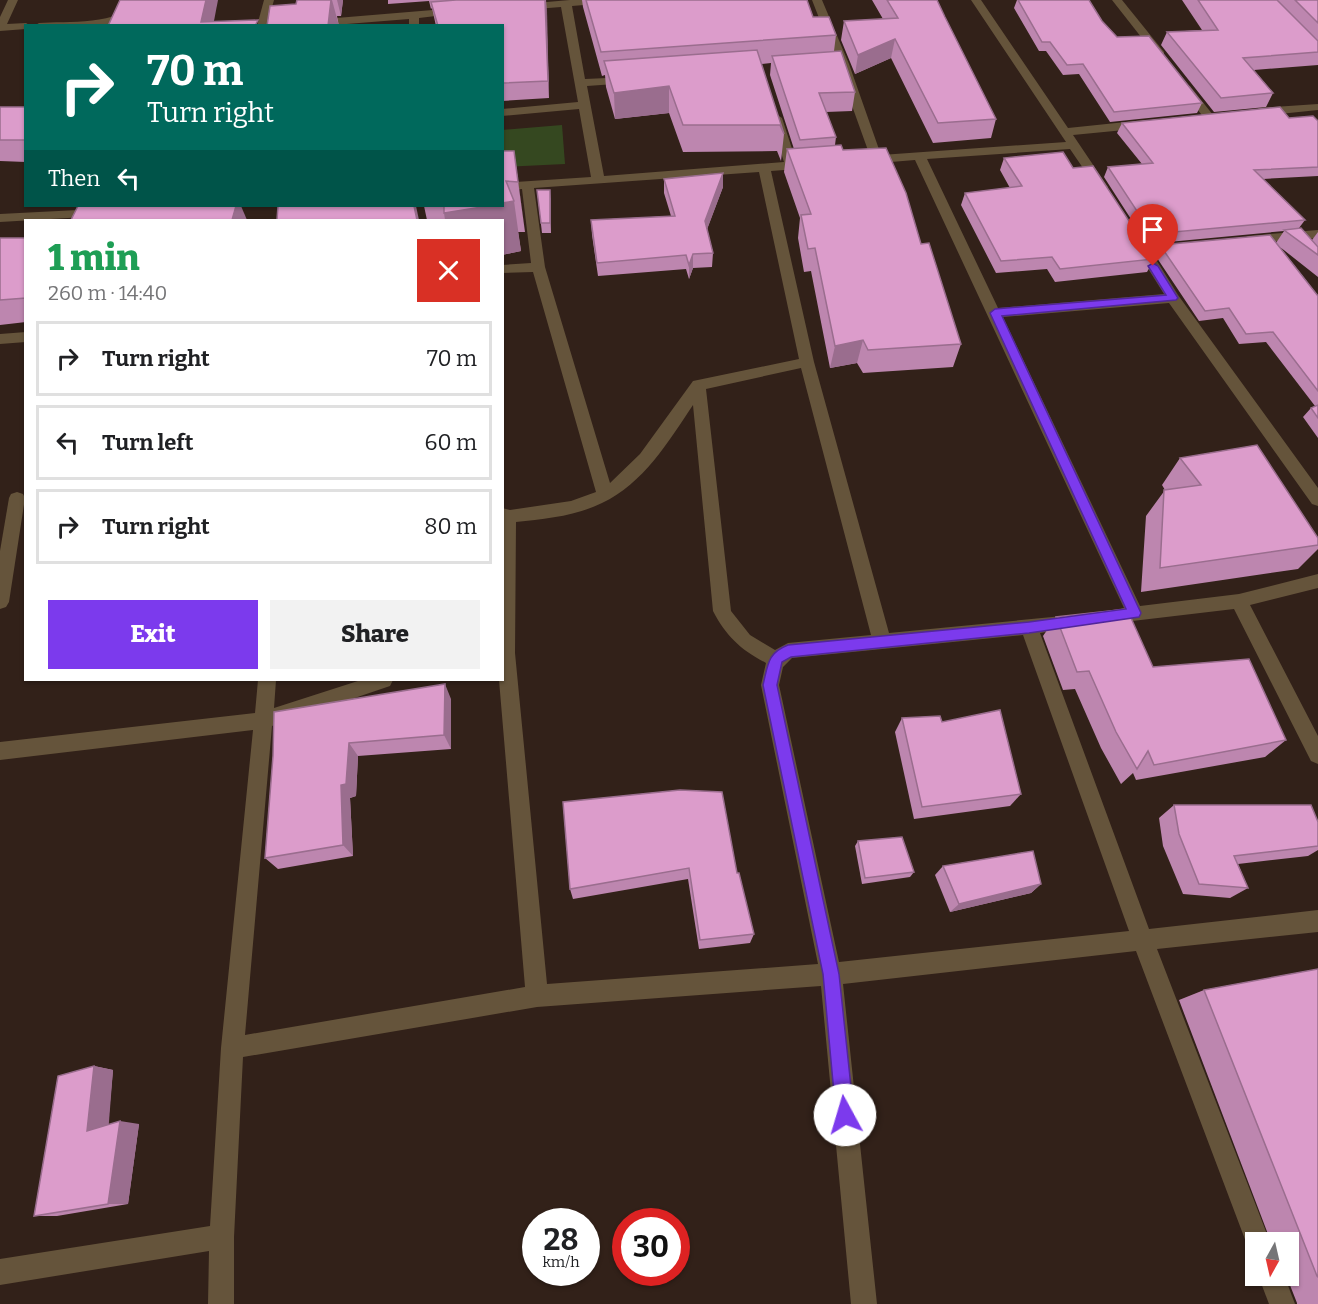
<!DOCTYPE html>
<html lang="en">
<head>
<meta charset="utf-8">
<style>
	body { margin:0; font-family:Bitter,serif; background:#f2f2f2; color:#202124; height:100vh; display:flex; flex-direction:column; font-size:22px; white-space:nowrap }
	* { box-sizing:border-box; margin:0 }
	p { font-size:20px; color:#757577 }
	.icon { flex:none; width:33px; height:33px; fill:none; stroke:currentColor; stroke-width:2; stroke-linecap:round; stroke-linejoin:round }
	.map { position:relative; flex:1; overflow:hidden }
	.details { position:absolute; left:24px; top:219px; width:480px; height:462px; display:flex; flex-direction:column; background:#fff; border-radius:0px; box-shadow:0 2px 4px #0004 }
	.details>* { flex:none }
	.guide { position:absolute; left:24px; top:24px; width:480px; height:183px; border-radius:0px; box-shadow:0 2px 4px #0004; background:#00695c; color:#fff; overflow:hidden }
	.needle { width:39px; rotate:188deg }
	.buttons { position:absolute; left:1245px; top:1232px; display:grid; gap:12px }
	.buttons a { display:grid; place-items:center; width:54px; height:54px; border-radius:0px; background:#fff; box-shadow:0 2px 4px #0004; font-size:30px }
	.speed { position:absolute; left:522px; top:1208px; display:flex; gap:12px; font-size:30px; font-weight:700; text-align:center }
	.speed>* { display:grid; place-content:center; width:78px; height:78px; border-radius:50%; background:#fff; box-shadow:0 2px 4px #0004; line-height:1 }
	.speed small { font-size:15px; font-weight:400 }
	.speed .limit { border:9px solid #d22; background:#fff; color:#111 }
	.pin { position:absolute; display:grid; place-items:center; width:51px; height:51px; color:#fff; margin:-62px -26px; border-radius:50% 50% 50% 0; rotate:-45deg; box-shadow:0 0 6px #0007 }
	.pin .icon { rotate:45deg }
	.me { position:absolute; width:66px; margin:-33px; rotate:354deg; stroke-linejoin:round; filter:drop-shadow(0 0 4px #0008) }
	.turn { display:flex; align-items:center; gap:21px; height:126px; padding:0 24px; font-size:27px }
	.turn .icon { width:78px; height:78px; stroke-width:2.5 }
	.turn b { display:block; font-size:42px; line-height:51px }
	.then { display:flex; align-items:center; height:57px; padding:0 24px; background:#0003; gap:12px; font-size:22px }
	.round { display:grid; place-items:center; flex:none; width:63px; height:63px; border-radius:0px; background:#f2f2f2 }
	.summary { display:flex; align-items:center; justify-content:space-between; height:102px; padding:0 24px }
	h1 { font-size:36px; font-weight:800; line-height:45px; color:#1e9e55 }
	.button { display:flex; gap:12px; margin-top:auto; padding:12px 24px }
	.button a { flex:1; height:69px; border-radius:0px; background:#7c3aed; color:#fff; font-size:24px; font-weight:800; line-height:69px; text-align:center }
	.button a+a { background:#f2f2f2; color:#202124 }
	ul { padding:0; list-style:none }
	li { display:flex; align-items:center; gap:18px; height:75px; margin:0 12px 9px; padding:0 12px; border:3px solid #e0e0e0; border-radius:0px }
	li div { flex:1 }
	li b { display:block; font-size:22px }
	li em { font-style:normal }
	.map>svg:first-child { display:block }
	.green { fill:#354820 }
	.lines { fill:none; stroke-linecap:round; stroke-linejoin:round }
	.minor { fill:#65543b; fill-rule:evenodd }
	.wall { fill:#bd86af }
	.shaded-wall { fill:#9a6d8e }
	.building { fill:#dc9ccb; stroke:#9a6d8e; stroke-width:1.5 }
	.route { fill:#7c3aed; stroke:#51269a; stroke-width:1.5 }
</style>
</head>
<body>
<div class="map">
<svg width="1318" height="1304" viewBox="0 0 1318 1304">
	<rect width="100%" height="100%" fill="#322119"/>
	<!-- green -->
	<polygon class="green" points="562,125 565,164 503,167 502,130"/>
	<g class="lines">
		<!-- minor -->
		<g class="minor">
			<polygon points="8,0 18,0 7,24 26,23 31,26 26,26 26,29 0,31 0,17"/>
			<path d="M137 0H147C126 36 70 26 34 26L39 23C66 21 121 26 137 0Z"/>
			<polygon points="264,0 274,0 267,26 257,26"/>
			<path d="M570 0H613L608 3 572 6 585 79 629 77 635 80 629 83 587 86 604 176 784 162 770 118 776 114 782 118 796 161 810 160 816 164 810 168 771 171 814 362 889 633 1073 615 1079 617 1082 622 1079 627 1040 633 1149 929 1318 910V932L1157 949 1270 1242H1256V1253L1249 1251 1246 1242 1136 951 843 984 877 1304H851L821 986 537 1007 243 1057 234 1237V1304H208L209 1251 0 1285V1259L210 1226 221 1048 253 730 0 760V742L255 713 258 680H276L274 708 361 680H393L390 686 272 726 245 1035 525 987 499 680H502V508L510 510 571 501 596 492 533 272 502 273V265L531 263 522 189 502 191V183L591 177 579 109 502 116V109L578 102 561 7 523 10 518 7 523 4ZM759 172 799 359 693 381 640 454 610 483 545 267 534 188ZM801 368 871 635 788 643 775 650 750 635 731 611 706 389ZM693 405 713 611C726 636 741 650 766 663L761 685 818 964 547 984 515 653 516 522C545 519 576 516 602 503 643 484 669 441 693 405ZM1023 635 1129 931 839 962 779 685 783 667 792 658Z"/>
			<polygon points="812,0 822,0 849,64 881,155 1066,142 971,0 981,0 1068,128 1145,120 1151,124 1145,128 1073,135 1108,187 1102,191 1098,190 1070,149 927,159 998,308 1164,294 1132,243 1134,240 1144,240 1178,295 1318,488 1318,506 1312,504 1169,303 1003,317 1140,606 1239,594 1318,574 1318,588 1250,605 1318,736 1318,764 1311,761 1234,609 1107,624 1101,622 1098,617 1101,612 1124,608 915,160 867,164 861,160 870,156 837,64"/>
			<polygon points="1112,0 1122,0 1164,52 1164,56 1156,56"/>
			<polygon points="457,8 461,9 461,13 419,18 419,26 409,26 409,19 322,26 271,26 276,23"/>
			<polygon points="1186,85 1190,86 1213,115 1213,119 1205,119 1182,90 1182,86"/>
			<polygon points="1318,104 1318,110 1259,116 1253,112 1259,108"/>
			<polygon points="97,209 103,213 102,216 0,222 0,214"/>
			<polygon points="1318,230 1318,238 1248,244 1241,240 1248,236"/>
			<polygon points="26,332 26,342 0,344 0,334"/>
			<polygon points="17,492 23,494 25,498 9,602 6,607 0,609 0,551 9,498 11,494"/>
			<polygon points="1258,1275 1284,1275 1295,1304 1269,1304"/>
		</g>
	</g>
	<!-- wall -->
	<g class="wall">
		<polygon points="297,0 343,0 341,16 337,16 339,26 267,26 296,4"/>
		<polygon points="388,0 546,0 549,98 502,101 502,26 436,26 432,8 431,9 429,1 388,4"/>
		<polygon points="582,0 807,0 813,17 836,35 834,51 855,92 852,111 826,112 836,137 835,145 843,150 921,244 961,344 953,367 863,373 857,363 830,368 811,271 804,272 798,238 800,218 784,172 787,149 794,149 770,75 771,63 761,64 784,134 781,161 777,151 683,152 669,113 615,119 606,87 605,75 602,76 583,7"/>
		<polygon points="872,0 937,0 945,17 996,119 991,138 933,143 891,58 855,74 841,40 844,21 883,19"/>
		<polygon points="1017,0 1089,0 1102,21 1117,37 1202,103 1197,113 1110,122 1079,74 1063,75 1046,51 1039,51 1014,8"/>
		<polygon points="1182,0 1318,0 1318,65 1254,70 1273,93 1266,107 1214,112 1161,45 1167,32 1202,30"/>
		<polygon points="0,107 26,107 26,162 0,161"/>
		<polygon points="1289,118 1318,121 1318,176 1263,179 1305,220 1299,228 1312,240 1318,232 1318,277 1280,247 1318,296 1318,438 1303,417 1311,408 1315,406 1266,342 1239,344 1223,318 1199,321 1155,255 1160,245 1276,243 1284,231 1147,244 1104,177 1108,167 1142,164 1117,133 1122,123"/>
		<polygon points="502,151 514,151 525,232 518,232 521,251 502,255 502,220 427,220 424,206 502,206"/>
		<polygon points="1004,158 1073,168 1154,259 1147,272 1055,282 1047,269 996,273 961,205 965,193 1010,188 1000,170"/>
		<polygon points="664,179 723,187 707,229 713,253 712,267 693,268 689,279 686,269 598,276 592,235 591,220 671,216 664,193"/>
		<polygon points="537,190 551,199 551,233 542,233"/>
		<polygon points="0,238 26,238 26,322 0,325"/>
		<polygon points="1180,458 1318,538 1318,549 1298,569 1141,592 1146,516 1165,490 1162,485"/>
		<polygon points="1056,617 1286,740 1265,757 1136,780 1133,773 1121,784 1101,748 1075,689 1063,690 1043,636"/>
		<polygon points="451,699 451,749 358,756 356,796 350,798 353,856 278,869 265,858 273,756"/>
		<polygon points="902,718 942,722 1021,794 1010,806 914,819 895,732"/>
		<polygon points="563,802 737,873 754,934 750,943 699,949 688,879 573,899 570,889"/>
		<polygon points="1174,805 1318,822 1318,850 1308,856 1238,864 1248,888 1230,898 1183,894 1163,846 1159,818"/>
		<polygon points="858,841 914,872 910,877 862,884 855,846"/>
		<polygon points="943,866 1041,884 1031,893 950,912 935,875"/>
		<polygon points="1318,969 1318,1304 1297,1304 1297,1303 1286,1275 1288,1275 1288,1242 1271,1242 1179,1000 1204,990"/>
		<polygon points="94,1066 113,1070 108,1124 139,1124 128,1204 57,1216 34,1216"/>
	</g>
	<!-- shaded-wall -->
	<g class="shaded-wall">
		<polygon points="206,0 218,0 213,26 201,22"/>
		<polygon points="331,0 332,0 339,26 328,26"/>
		<polygon points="337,0 343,0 341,16"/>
		<polygon points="546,0 547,10 549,98 548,81"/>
		<polygon points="895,39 891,58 855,74 858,55"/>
		<polygon points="669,86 669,113 615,119 614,93"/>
		<polygon points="514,151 525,232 518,182"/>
		<polygon points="723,173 723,187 705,235 705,221"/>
		<polygon points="550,190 551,199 551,233 550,223"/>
		<polygon points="514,201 521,251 502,255 502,220 445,220 444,213 488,206 502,206 502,203"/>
		<polygon points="236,206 241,206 247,220 232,220"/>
		<polygon points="414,206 416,206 419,220 417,220"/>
		<polygon points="693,254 693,268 689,279 689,265"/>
		<polygon points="863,340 857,363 830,368 835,346"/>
		<polygon points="445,684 451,699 451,749 444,735"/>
		<polygon points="349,743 358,756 356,796 350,798 353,856 343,845 341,785"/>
		<polygon points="1041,884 1031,893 950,912 959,904"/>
		<polygon points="94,1066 113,1070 108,1134 87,1131"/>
		<polygon points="120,1121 139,1124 128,1204 108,1204"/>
	</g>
	<!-- building -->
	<g class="building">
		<polygon points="120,0 206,0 201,22 258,20 255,26 108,26"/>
		<polygon points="297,0 331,0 328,26 267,26 270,6 296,4"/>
		<polygon points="456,0 545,0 548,81 502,83 502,26 438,26 431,2"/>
		<polygon points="586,0 807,0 813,17 829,17 836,35 601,52"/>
		<polygon points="887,0 937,0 945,17 996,119 938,123 895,39 858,55 844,21 898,18"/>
		<polygon points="1018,0 1089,0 1102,21 1117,37 1149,36 1202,103 1114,112 1083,64 1067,65 1050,42 1042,42"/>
		<polygon points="1198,0 1277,0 1318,41 1318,52 1243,58 1273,93 1221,98 1167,32 1218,30"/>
		<polygon points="1295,0 1318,0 1318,23"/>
		<polygon points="757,50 784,134 780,125 683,125 669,86 614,93 604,61"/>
		<polygon points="841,51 855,92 819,93 836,137 800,140 772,56"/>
		<rect x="0" y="107" width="26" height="33"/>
		<polygon points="1280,107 1289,118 1313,116 1318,121 1318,167 1254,170 1305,220 1152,234 1108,167 1153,163 1122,123"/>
		<polygon points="841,145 843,150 886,148 906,193 921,244 929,243 961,344 868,350 863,340 835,346 815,248 808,249 801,215 811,214 787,149"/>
		<polygon points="502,151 514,151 518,182 506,181 514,201 502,203"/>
		<polygon points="1063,152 1073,168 1093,166 1154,259 1060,269 1052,257 1001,261 965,193 1022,186 1004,158"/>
		<polygon points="723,173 705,221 713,253 693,254 689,265 686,255 597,263 591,220 675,216 664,179"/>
		<polygon points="537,190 550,190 550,223 541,223"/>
		<polygon points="78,206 236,206 232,220 71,220"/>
		<polygon points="278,206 414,206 417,220 277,220"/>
		<polygon points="444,206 488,206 444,213"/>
		<polygon points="1301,228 1318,247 1318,255 1284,230"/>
		<polygon points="1270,235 1318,296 1318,391 1273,332 1246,334 1229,308 1205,311 1160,245"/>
		<polygon points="0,238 26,238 26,298 0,300"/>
		<polygon points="1318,405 1318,418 1311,408"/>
		<polygon points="1257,445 1318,538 1318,545 1160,568 1164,490 1201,485 1180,458"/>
		<polygon points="1127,609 1153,667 1249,659 1286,740 1154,765 1148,751 1137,769 1116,732 1089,671 1077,672 1056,617"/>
		<polygon points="445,684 444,735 349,743 346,784 341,785 343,845 265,858 273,756 274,712"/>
		<polygon points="1000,710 1021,794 922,807 902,718 940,716 942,722"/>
		<polygon points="680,790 722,792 737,873 739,873 754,934 700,940 689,868 570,889 563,802"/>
		<polygon points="1174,805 1311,805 1318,822 1318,846 1234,856 1248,888 1199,884 1179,834"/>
		<polygon points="902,837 914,872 865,878 858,841"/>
		<polygon points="1033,851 1041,884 959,904 943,866"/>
		<polygon points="1318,969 1318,1277 1317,1276 1204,990"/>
		<polygon points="94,1066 87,1131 120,1121 108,1204 34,1216 58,1076"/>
	</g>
	<!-- route -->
	<path class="route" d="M1153 263 1158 266 1178 298 1176 300 1002 316 1141 613 1139 617 1029 633 791 657 782 662 777 685 839 974 854 1115 851 1122 845 1124 839 1122 836 1115 823 974 763 685C768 665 767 653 788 645L1029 622 1126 609 990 313 995 309 1166 295 1148 266Z"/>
</svg>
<div class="buttons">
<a><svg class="needle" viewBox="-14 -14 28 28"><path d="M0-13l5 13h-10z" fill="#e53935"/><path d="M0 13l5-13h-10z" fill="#757577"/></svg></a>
</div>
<div class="speed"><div>28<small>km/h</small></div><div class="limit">30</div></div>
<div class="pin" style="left:1153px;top:266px;background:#d93025"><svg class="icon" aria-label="arrive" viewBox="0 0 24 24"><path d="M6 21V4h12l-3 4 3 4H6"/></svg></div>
<svg class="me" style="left:845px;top:1115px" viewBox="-20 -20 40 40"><circle r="19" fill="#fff"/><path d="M0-13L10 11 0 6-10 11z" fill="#7c3aed"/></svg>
<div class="guide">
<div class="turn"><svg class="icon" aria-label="right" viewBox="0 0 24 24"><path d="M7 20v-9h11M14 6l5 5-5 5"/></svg><div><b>70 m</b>Turn right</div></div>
<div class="then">Then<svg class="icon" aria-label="left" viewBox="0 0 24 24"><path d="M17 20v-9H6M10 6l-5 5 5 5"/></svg></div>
</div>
<section class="details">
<div class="summary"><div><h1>1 min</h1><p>260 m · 14:40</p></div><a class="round" style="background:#d93025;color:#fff"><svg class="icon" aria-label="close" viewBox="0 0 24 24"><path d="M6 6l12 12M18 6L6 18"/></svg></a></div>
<ul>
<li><svg class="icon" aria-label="right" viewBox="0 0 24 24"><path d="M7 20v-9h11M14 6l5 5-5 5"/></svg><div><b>Turn right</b></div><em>70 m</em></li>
<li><svg class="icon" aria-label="left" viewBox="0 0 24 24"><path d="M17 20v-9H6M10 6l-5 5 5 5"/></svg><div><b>Turn left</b></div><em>60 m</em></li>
<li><svg class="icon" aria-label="right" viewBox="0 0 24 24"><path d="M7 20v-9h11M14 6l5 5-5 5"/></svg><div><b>Turn right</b></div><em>80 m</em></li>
</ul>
<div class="button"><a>Exit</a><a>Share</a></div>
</section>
</div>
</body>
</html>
